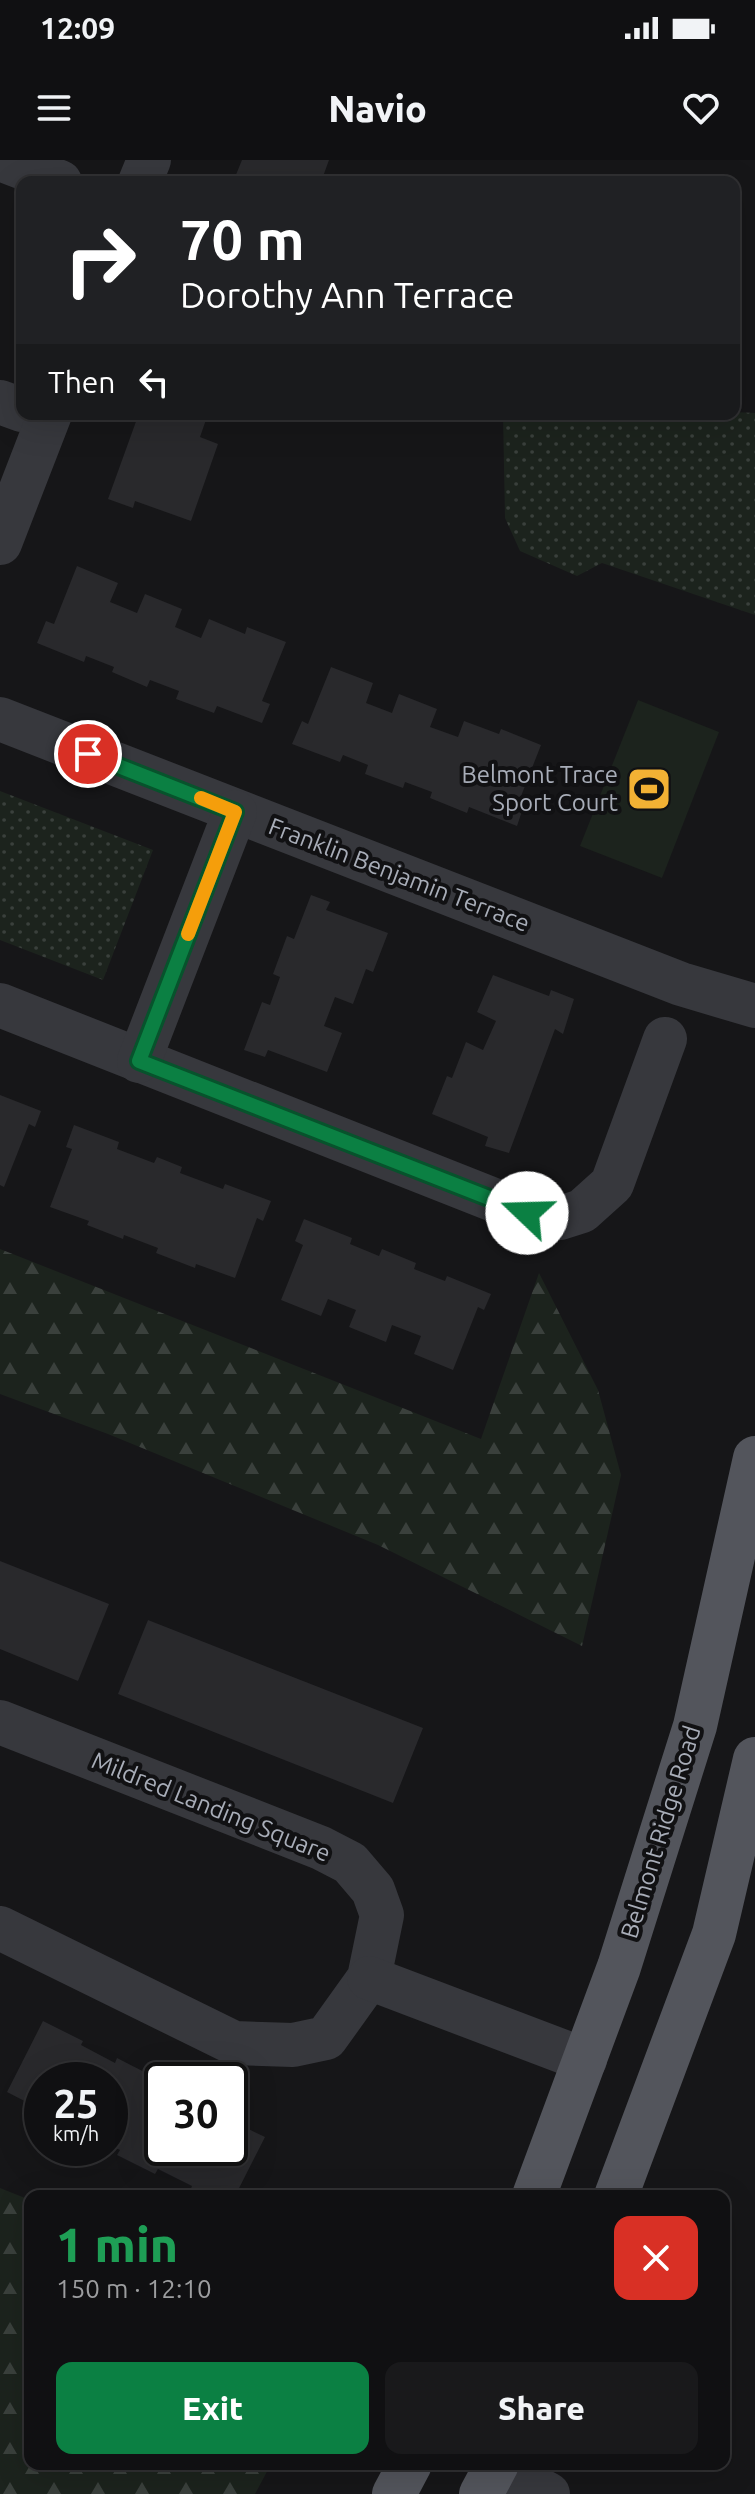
<!DOCTYPE html>
<html lang="en">
<head>
<meta charset="utf-8">
<style>
	body { margin:0; font-family:Ubuntu,sans-serif; background:#19191b; color:#f1f3f6; height:100vh; display:flex; flex-direction:column; font-size:30px; white-space:nowrap }
	* { box-sizing:border-box; margin:0 }
	p { font-size:26px; color:#9c9d9f }
	.icon { flex:none; width:44px; height:44px; fill:none; stroke:currentColor; stroke-width:2; stroke-linecap:round; stroke-linejoin:round }
	.map { position:relative; flex:1; overflow:hidden }
	.panel { position:absolute; left:24px; top:2030px; width:706px; height:280px; display:flex; flex-direction:column; background:#101012; border-radius:16px; box-shadow:0 8px 32px #0002,0 0 0 2px #303032 }
	.panel>* { flex:none }
	.banner { position:absolute; left:16px; top:16px; width:724px; height:244px; border-radius:16px; box-shadow:0 8px 32px #0002,0 0 0 2px #303032; background:#202124; color:#fff; overflow:hidden }
	.speed { position:absolute; left:24px; top:1902px; display:flex; gap:16px; font-size:40px; font-weight:700; text-align:center }
	.speed>* { display:grid; place-content:center; width:104px; height:104px; border-radius:50%; background:#101012; box-shadow:0 8px 32px #0002,0 0 0 2px #303032; line-height:1 }
	.speed small { font-size:20px; font-weight:400 }
	.speed .limit { border:4px solid #111; border-radius:12px; background:#fff; color:#111 }
	.pin { position:absolute; display:grid; place-items:center; width:68px; height:68px; color:#fff; margin:-34px; border:4px solid #fff; border-radius:50%; box-shadow:0 2px 8px #0007 }
	.me { position:absolute; width:88px; margin:-44px; rotate:291deg; stroke-linejoin:round; filter:drop-shadow(0 0 6px #0008) }
	.turn { display:flex; align-items:center; gap:28px; height:168px; padding:0 32px; font-size:36px }
	.turn .icon { width:104px; height:104px; stroke-width:2.5 }
	.turn b { display:block; font-size:56px; line-height:68px }
	.then { display:flex; align-items:center; height:76px; padding:0 32px; background:#0003; gap:16px; font-size:30px }
	.round { display:grid; place-items:center; flex:none; width:84px; height:84px; border-radius:16px; background:#19191b }
	.overview { display:flex; align-items:center; justify-content:space-between; height:136px; padding:0 32px }
	h1 { font-size:48px; font-weight:800; line-height:60px; color:#1e9e55 }
	.cta { display:flex; gap:16px; margin-top:auto; padding:16px 32px }
	.cta a { flex:1; height:92px; border-radius:16px; background:#0b8043; color:#fff; font-size:32px; font-weight:800; line-height:92px; text-align:center }
	.cta a+a { background:#19191b; color:#f1f3f6 }
	.status { display:flex; justify-content:space-between; align-items:center; height:56px; padding:0 40px; background:#101012; direction:ltr }
	.status svg { height:22px; fill:currentColor }
	header { display:flex; justify-content:space-between; align-items:center; height:104px; padding:0 32px; background:#101012; font-size:36px; font-weight:800 }
	.map>svg:first-child { display:block }
	.grass { fill:url(#grass-dots) }
	.forest { fill:url(#forest-firs) }
	.pitch { fill:#1c231d }
	.building { fill:#29292c }
	.lines { fill:none; stroke-linecap:round; stroke-linejoin:round }
	.minor { stroke:#37383d; stroke-width:44 }
	.major { stroke:#53555c; stroke-width:44 }
	.route-casing { stroke:#07532c; stroke-width:20 }
	.route { stroke:#0b8043; stroke-width:14 }
	.slow { stroke:#f59e0b; stroke-width:14 }
	.labels { text-anchor:middle; stroke-width:8; stroke-linejoin:round; paint-order:stroke }
	.poi-label { font-size:24px; fill:#a8adb8; stroke:#111113; text-anchor:end }
	.street-label { font-size:24px; fill:#a8adb8; stroke:#111113 }
</style>
</head>
<body>
<div class="status"><b>12:09</b><svg viewBox="0 0 49 12"><path d="M0 12V9h3v3zM5 12V6h3v6zM10 12V3h3v9zM15 12V0h3v12zM26 1h20v11H26zM47 4h2v5h-2z"/></svg></div>
<header><svg class="icon" aria-label="menu" viewBox="0 0 24 24"><path d="M4 6h16M4 12h16M4 18h16"/></svg>Navio<svg class="icon" aria-label="heart" viewBox="0 0 24 24"><path d="M12 20l-8-8c-3-5 5-10 8-4 3-6 11-1 8 4z"/></svg></header>
<div class="map">
<svg width="755" height="2334" viewBox="0 0 755 2334">
	<defs>
		<pattern id="grass-dots" width="8" height="8" patternUnits="userSpaceOnUse" patternTransform="scale(2)"><rect width="8" height="8" fill="#1c231d"/><path d="M2 2h.1M6 6h.1" fill="none" stroke="#3a403c" stroke-width="1.8" stroke-linecap="round"/></pattern>
		<pattern id="forest-firs" width="22" height="20" patternUnits="userSpaceOnUse" patternTransform="scale(2)"><rect width="22" height="20" fill="#1c231d"/><path d="M5 1l3.5 6h-7zM16 11l3.5 6h-7z" fill="#3a403c"/></pattern>
	</defs>
	<rect width="100%" height="100%" fill="#161618"/>
	<!-- grass -->
	<g class="grass">
		<polygon points="734,252 755,253 755,455 602,403 577,416 520,391 505,358 503,254 734,254"/>
		<polygon points="0,631 153,690 103,820 0,780"/>
	</g>
	<!-- forest -->
	<g class="forest">
		<polygon points="0,1089 481,1279 539,1113 598,1230 621,1315 582,1486 378,1385 108,1274 0,1234"/>
		<polygon points="0,2028 30,2040 30,2304 271,2304 255,2334 0,2334"/>
	</g>
	<!-- pitch -->
	<polygon class="pitch" points="638,540 719,572 662,718 580,686"/>
	<!-- building -->
	<g class="building">
		<polygon points="242,0 329,0 321,22 233,22"/>
		<polygon points="145,254 208,254 200,277 218,284 191,361 135,341 133,348 108,339 138,256 144,258"/>
		<polygon points="77,406 118,423 110,442 137,453 145,434 182,449 175,467 201,478 209,459 245,474 247,467 286,482 262,541 270,544 262,563 217,546 214,553 176,539 179,531 150,520 147,527 112,512 114,507 86,496 84,502 37,483 46,461 54,464"/>
		<polygon points="331,507 373,523 366,543 392,553 399,534 437,549 430,567 458,577 464,561 499,574 501,569 541,585 516,649 522,651 517,666 469,647 467,653 430,638 432,632 405,622 403,628 365,614 368,605 343,595 340,602 292,584 302,561 308,564"/>
		<polygon points="311,735 330,742 326,750 388,773 373,812 366,809 353,844 335,837 324,866 342,873 327,912 268,890 265,897 244,890 262,842 270,845 280,817 273,814 287,776 294,779"/>
		<polygon points="493,815 549,836 551,830 574,839 563,874 555,869 509,993 485,986 488,977 432,954 447,916 452,918 466,882 483,890 496,861 477,852"/>
		<polygon points="0,935 41,951 35,967 29,964 4,1027 0,1025"/>
		<polygon points="74,965 119,982 117,989 154,1003 157,997 182,1007 180,1013 223,1029 225,1024 271,1041 263,1061 257,1058 235,1118 196,1104 195,1108 156,1093 158,1088 124,1075 123,1079 87,1065 89,1061 50,1047 72,989 66,987"/>
		<polygon points="304,1059 352,1078 350,1084 379,1096 382,1089 416,1103 414,1109 445,1121 447,1116 491,1134 484,1150 478,1147 453,1210 414,1194 421,1176 392,1165 386,1182 349,1167 356,1150 328,1139 321,1156 281,1140 303,1085 295,1081"/>
		<polygon points="0,1401 109,1444 78,1521 0,1489"/>
		<polygon points="148,1460 423,1568 393,1643 118,1534"/>
		<polygon points="43,1861 83,1881 81,1885 115,1903 117,1898 158,1919 156,1923 162,1926 162,1988 230,1988 230,1960 265,1977 235,2036 200,2036 190,2031 192,2026 158,2009 155,2014 117,1995 120,1990 110,1985 110,1920 42,1920 42,1950 7,1932"/>
	</g>
	<g class="lines">
		<!-- minor -->
		<g class="minor">
			<polyline points="3,0 60,22"/>
			<polyline points="140,22 149,0"/>
			<polyline points="0,242 22,250"/>
			<polyline points="0,383 50,254"/>
			<polyline points="0,559 681,824 755,846"/>
			<polyline points="0,845 527,1053 560,1058 582,1051 612,1024 665,879"/>
			<polyline points="139,901 235,652"/>
			<polyline points="0,1562 321,1688 350,1703 373,1730 382,1755 369,1818 326,1878 293,1885 234,1883 0,1768"/>
			<polyline points="369,1818 585,1900"/>
			<polyline points="496,2306 548,2334"/>
		</g>
		<!-- major -->
		<g class="major">
			<polyline points="534,2036 619,1807 695,1566 755,1298"/>
			<polyline points="616,2036 714,1774 755,1599"/>
			<polyline points="394,2334 410,2304"/>
			<polyline points="481,2334 497,2304"/>
		</g>
	</g>
	<g class="lines">
		<!-- route casing -->
		<g class="route-casing">
			<polyline id="route" points="88,594 235,652 139,901 527,1053"/>
		</g>
		<!-- route -->
		<use href="#route" class="route"/>
		<!-- slow -->
		<polyline class="slow" points="188,774 235,652 201,638"/>
	</g>
	<!-- icons -->
	<defs>
		<g id="stadium-square" transform="scale(2.3)"><rect x="-9" y="-9" width="18" height="18" rx="4" fill="#f2b134" stroke="#111113"/><path d="M0-5a6.5 5 0 1 0 0 10a6.5 5 0 1 0 0-10ZM-3.5-1.8h7v3.6h-7Z" fill="#111"/></g>
	</defs>
	<g fill-rule="evenodd">
		<use href="#stadium-square" x="649" y="629"/>
	</g>
	<g class="labels">
		<!-- poi labels -->
		<g class="poi-label">
			<text x="618" y="623">Belmont Trace<tspan x="618" dy="28">Sport Court</tspan></text>
		</g>
		<!-- street labels -->
		<g class="street-label">
			<text transform="translate(399 715) rotate(21)" y="8">Franklin Benjamin Terrace</text>
			<text transform="translate(211 1647) rotate(22)" y="8">Mildred Landing Square</text>
			<text transform="translate(661 1672) rotate(-73)" y="8">Belmont Ridge Road</text>
		</g>
	</g>
</svg>
<div class="speed"><div>25<small>km/h</small></div><div class="limit">30</div></div>
<div class="pin" style="left:88px;top:594px;background:#d93025"><svg class="icon" aria-label="arrive" viewBox="0 0 24 24"><path d="M6 21V4h12l-3 4 3 4H6"/></svg></div>
<svg class="me" style="left:527px;top:1053px" viewBox="-20 -20 40 40"><circle r="19" fill="#fff"/><path d="M0-13L10 11 0 6-10 11z" fill="#0b8043"/></svg>
<div class="banner">
<div class="turn"><svg class="icon" aria-label="right" viewBox="0 0 24 24"><path d="M7 20v-9h11M14 6l5 5-5 5"/></svg><div><b>70 m</b>Dorothy Ann Terrace</div></div>
<div class="then">Then<svg class="icon" aria-label="left" viewBox="0 0 24 24"><path d="M17 20v-9H6M10 6l-5 5 5 5"/></svg></div>
</div>
<section class="panel">
<div class="overview"><div><h1>1 min</h1><p>150 m · 12:10</p></div><a class="round" style="background:#d93025;color:#fff"><svg class="icon" aria-label="close" viewBox="0 0 24 24"><path d="M6 6l12 12M18 6L6 18"/></svg></a></div>
<div class="cta"><a>Exit</a><a>Share</a></div>
</section>
</div>
</body>
</html>
